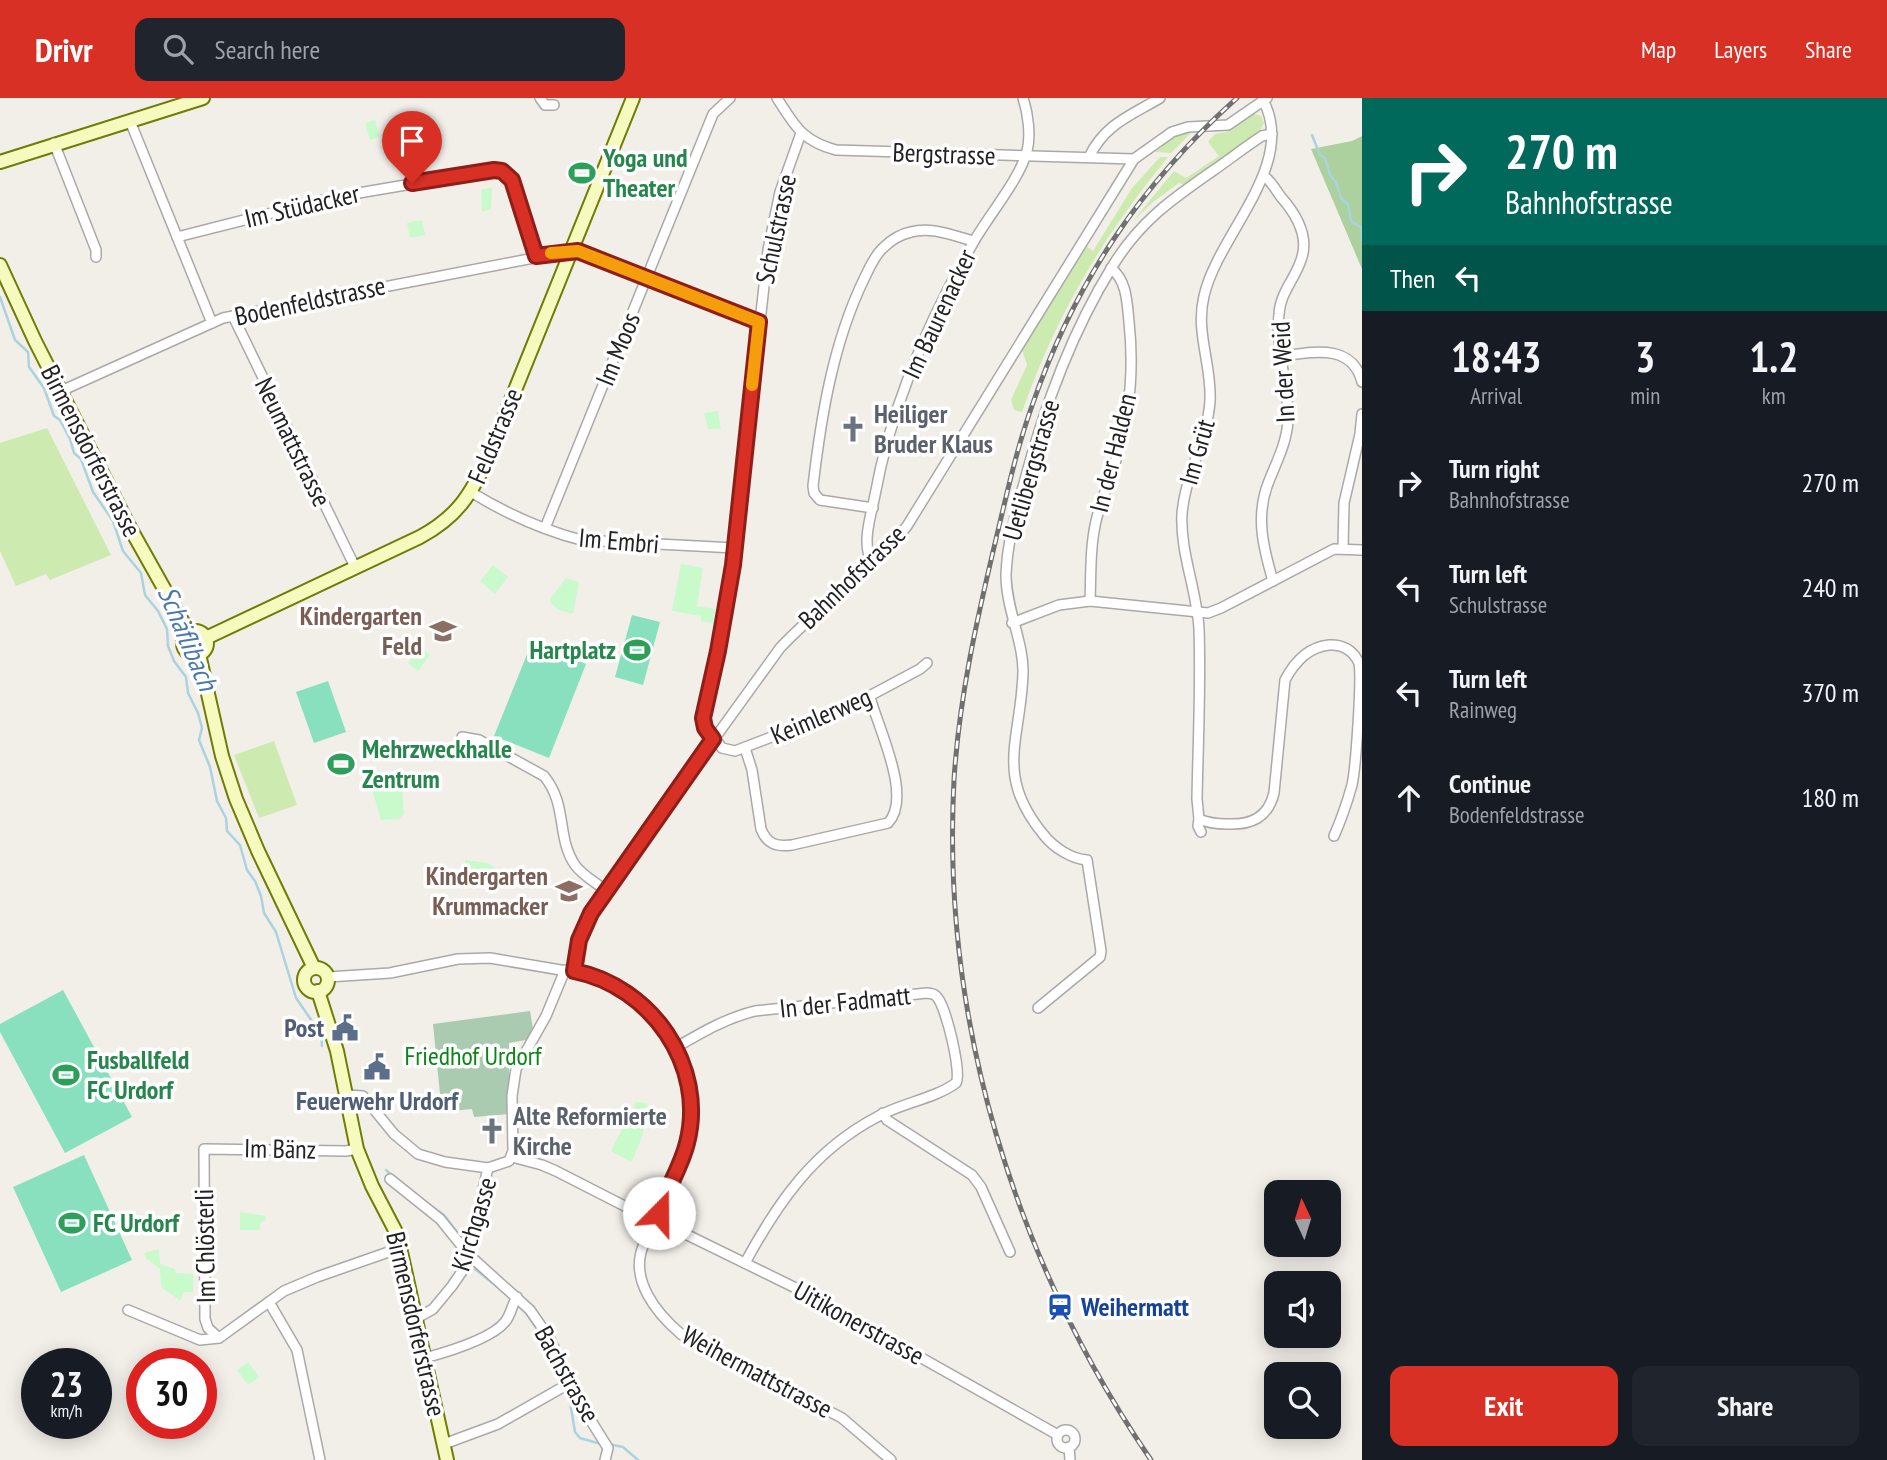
<!DOCTYPE html>
<html lang="en">
<head>
<meta charset="utf-8">
<style>
	body { margin:0; font-family:"PT Sans Narrow",sans-serif; background:#20242c; color:#f1f3f6; height:100vh; display:flex; flex-direction:column; font-size:26px; white-space:nowrap }
	* { box-sizing:border-box; margin:0 }
	p { font-size:23px; color:#9ea1a6 }
	.icon { flex:none; width:38px; height:38px; fill:none; stroke:currentColor; stroke-width:2; stroke-linecap:round; stroke-linejoin:round }
	.map { position:relative; flex:1; overflow:hidden }
	.panel { display:flex; flex-direction:column; background:#171b24; width:525px }
	.panel>* { flex:none }
	.top-card { background:#00695c; color:#fff; overflow:hidden }
	.needle { width:46px; rotate:356deg }
	.tools { position:absolute; left:1264px; top:1082px; display:grid; gap:14px }
	.tools a { display:grid; place-items:center; width:77px; height:77px; border-radius:14px; background:#171b24; box-shadow:0 4px 18px #0003; font-size:35px }
	.speed { position:absolute; left:21px; top:1250px; display:flex; gap:14px; font-size:35px; font-weight:700; text-align:center }
	.speed>* { display:grid; place-content:center; width:91px; height:91px; border-radius:50%; background:#171b24; box-shadow:0 4px 18px #0003; line-height:1 }
	.speed small { font-size:18px; font-weight:400 }
	.speed .limit { border:10px solid #d22; background:#fff; color:#111 }
	.pin { position:absolute; display:grid; place-items:center; width:60px; height:60px; color:#fff; margin:-72px -30px; border-radius:50% 50% 50% 0; rotate:-45deg; box-shadow:0 0 7px #0007 }
	.pin .icon { rotate:45deg }
	.me { position:absolute; width:77px; margin:-38px; rotate:22deg; stroke-linejoin:round; filter:drop-shadow(0 0 5px #0008) }
	.turn { display:flex; align-items:center; gap:24px; height:147px; padding:0 28px; font-size:32px }
	.turn .icon { width:91px; height:91px; stroke-width:2.5 }
	.turn b { display:block; font-size:49px; line-height:60px }
	.then { display:flex; align-items:center; height:66px; padding:0 28px; background:#0003; gap:14px; font-size:26px }
	.eta { display:flex; justify-content:space-evenly; align-items:center; height:119px; text-align:center }
	.eta b { font-size:42px; font-weight:700; line-height:49px }
	.action { display:flex; gap:14px; margin-top:auto; padding:14px 28px }
	.action a { flex:1; height:80px; border-radius:14px; background:#d93025; color:#fff; font-size:28px; font-weight:700; line-height:80px; text-align:center }
	.action a+a { background:#20242c; color:#f1f3f6 }
	ul { padding:0; list-style:none }
	li { display:flex; align-items:center; gap:21px; height:105px; padding:0 28px }
	li div { flex:1 }
	li b { display:block; font-size:26px }
	li em { font-style:normal }
	header { display:flex; align-items:center; gap:42px; box-sizing:border-box; height:98px; padding:0 35px; background:#d93025; color:#fff }
	header strong { font-size:33px }
	nav { display:flex; gap:38px; margin-inline-start:auto; font-size:24px }
	.search { width:490px; height:63px; background:#20242c; display:flex; align-items:center; gap:18px; box-sizing:border-box; padding:0 24px; border-radius:14px; color:#9ea1a6; font-size:26px }
	main { display:flex; flex:1; min-height:0 }
	.map>svg:first-child { display:block }
	.grass { fill:#cdebb0 }
	.forest { fill:#add19e }
	.cemetery { fill:#aacbaf }
	.park { fill:#c8facc }
	.pitch { fill:#88e0be }
	.lines { fill:none; stroke-linecap:round; stroke-linejoin:round }
	.stream { stroke:#aad3df; stroke-width:2.5 }
	.street-casing { stroke:#a9a9a9; stroke-width:12 }
	.secondary-casing { stroke:#707d05; stroke-width:16 }
	.street { stroke:#fff; stroke-width:9 }
	.secondary { stroke:#f7fabf; stroke-width:12 }
	.rail-casing { stroke:#707070; stroke-width:5 }
	.rail { stroke:#fff; stroke-width:2.5; stroke-dasharray:8; stroke-linecap:butt }
	.route-casing { stroke:#8d1f18; stroke-width:18 }
	.route { stroke:#d93025; stroke-width:12 }
	.slow { stroke:#f59e0b; stroke-width:12 }
	.labels { text-anchor:middle; stroke-width:7; stroke-linejoin:round; paint-order:stroke }
	.street-label { font-size:26px; fill:#222; stroke:#fff }
	.leisure-label { font-size:26px; font-weight:bold; fill:#27864d; stroke:#fff; text-anchor:start }
	.worship-label { font-size:26px; font-weight:bold; fill:#5b616d; stroke:#fff; text-anchor:start }
	.education-label { font-size:26px; font-weight:bold; fill:#785e54; stroke:#fff; text-anchor:end }
	.service-label { font-size:26px; font-weight:bold; fill:#4e5e75; stroke:#fff; text-anchor:end }
	.park-label { font-size:26px; fill:#0c8416; stroke:#fff }
	.transit-label { font-size:26px; font-weight:bold; fill:#164399; stroke:#fff; text-anchor:start }
	.water-label { font-size:28px; font-style:italic; fill:#4a7aab; stroke:#fff }
</style>
</head>
<body>
<header>
<strong>Drivr</strong>
<div class="search"><svg class="icon" aria-label="search" viewBox="0 0 24 24"><circle cx="10" cy="10" r="6"/><path d="M15 15l6 6"/></svg>Search here</div>
<nav><a>Map</a><a>Layers</a><a>Share</a></nav>
</header>
<main>
<div class="map">
<svg width="1362" height="1362" viewBox="0 0 1362 1362">
	<rect width="100%" height="100%" fill="#f2efe9"/>
	<!-- grass -->
	<g class="grass">
		<polygon points="1252,15 1261,18 1264,25 1260,33 1185,87 1179,85 1153,104 1133,123 1174,73 1186,80 1219,58 1208,44 1215,36 1227,34"/>
		<polygon points="1194,32 1171,55 1155,54 1180,34"/>
		<path d="M1160 59H1168C1102 140 1057 215 1022 314L1014 312 1011 302 1027 267 1022 252 1086 148 1093 153 1132 90Z"/>
		<polygon points="569,179 487,379 485,381 552,216"/>
		<polygon points="47,330 111,457 50,482 46,476 16,488 0,453 0,345"/>
		<polygon points="274,643 297,707 259,720 234,657"/>
	</g>
	<!-- forest -->
	<polygon class="forest" points="1362,38 1362,171 1311,51 1352,43"/>
	<!-- cemetery -->
	<polygon class="cemetery" points="530,913 533,931 526,942 509,945 509,1016 474,1019 472,1011 451,1013 450,1005 441,1006 433,926"/>
	<!-- park -->
	<g class="park">
		<polygon points="375,22 380,39 370,42 365,25"/>
		<polygon points="492,89 491,111 482,114 481,92"/>
		<polygon points="422,122 425,137 410,140 407,125"/>
		<polygon points="718,313 721,331 708,331 704,315"/>
		<polygon points="681,466 703,470 697,508 715,511 713,525 701,523 701,518 672,513"/>
		<polygon points="493,467 508,479 495,496 480,483"/>
		<polygon points="566,480 579,484 573,516 559,512 550,504 551,500"/>
		<polygon points="420,549 430,557 418,573 408,565"/>
		<polygon points="398,670 401,676 404,716 399,721 381,722 372,691"/>
		<polygon points="465,762 488,765 496,770 496,774 486,775 486,772 466,773"/>
		<path d="M636 1004 647 1005C647 1028 641 1044 631 1064L611 1053Z"/>
		<polygon points="240,1114 266,1118 266,1122 260,1125 260,1132 240,1132"/>
		<path d="M159 1151 160 1166 175 1171 176 1175 193 1176V1194H184L180 1203C163 1187 161 1198 160 1171L146 1160 144 1155Z"/>
		<polygon points="248,1264 259,1279 248,1287 237,1272"/>
	</g>
	<!-- pitch -->
	<g class="pitch">
		<polygon points="632,517 660,524 643,587 615,579"/>
		<polygon points="532,544 586,566 549,660 494,638"/>
		<polygon points="328,583 346,634 314,645 296,594"/>
		<polygon points="63,892 132,1019 65,1055 0,934 0,926"/>
		<polygon points="84,1057 132,1162 61,1194 13,1089"/>
	</g>
	<g class="lines">
		<!-- stream -->
		<g class="stream">
			<polyline points="1312,37 1320,57 1325,60 1330,77 1336,84 1341,100 1348,106 1351,123 1362,130 1362,142"/>
			<polyline points="0,199 15,242 28,254 29,269 44,290 54,318 60,322 70,341 74,355 81,361 93,394 113,423 123,453 141,475 145,497 158,513 167,531 168,548 174,563 186,579 188,595 198,615 202,630 199,642 210,669 217,703 226,720 227,733 240,747 247,772 255,783 261,798 264,815 276,834 296,900 321,936 322,948"/>
			<polyline points="386,1072 394,1079"/>
			<polyline points="427,1105 444,1117 457,1134"/>
			<polyline points="475,1171 504,1194"/>
			<polyline points="524,1212 548,1247"/>
			<polyline points="562,1278 568,1292 575,1334 580,1340 601,1346"/>
			<polyline points="608,1346 623,1349 638,1362"/>
		</g>
		<!-- street casing -->
		<g class="street-casing">
			<g id="street">
				<polyline points="540,0 545,7 554,7"/>
				<path d="M777 0C795 28 802 43 836 52L1134 61"/>
				<polyline points="130,23 212,225"/>
				<polyline points="801,35 780,94 768,152 733,467 703,625 722,650 735,653 847,610 920,571 927,565"/>
				<polyline points="54,45 96,152 96,159"/>
				<path d="M1089 59C1105 26 1130 18 1160 0"/>
				<path d="M1264 78C1272 84 1275 91 1281 99 1296 116 1310 138 1301 162 1295 181 1280 195 1279 216 1275 250 1289 287 1288 322 1287 344 1277 363 1269 383 1255 417 1263 449 1273 483"/>
				<polyline points="177,139 335,99 494,72 502,73 512,82 536,158"/>
				<polyline points="233,218 355,469"/>
				<path d="M1282 258C1313 254 1352 245 1362 284"/>
				<polyline points="61,293 223,220 565,154 578,153 759,224"/>
				<path d="M471 394C505 415 543 432 581 442L735 450"/>
				<path d="M873 410 820 402 814 395 813 388C821 319 833 245 864 181 869 171 874 158 883 150 890 143 901 136 911 134 931 128 954 138 973 143"/>
				<polyline points="545,430 713,16 730,0"/>
				<polyline points="1343,450 1344,405 1360,336 1362,316"/>
				<path d="M872 465C861 445 871 418 875 397 891 308 928 224 973 145 988 118 1020 81 1027 53 1031 38 1028 15 1023 0"/>
				<path d="M1090 503C1091 476 1090 449 1096 423 1101 402 1110 382 1116 362 1130 317 1134 270 1129 224 1127 204 1127 183 1111 170"/>
				<polyline points="1012,525 1059,507 1090,503 1208,515 1221,510 1334,451 1362,452"/>
				<path d="M462 639 479 642 544 678C568 707 556 739 575 767 582 777 595 784 605 792"/>
				<path d="M745 650 752 672 761 731C767 746 776 749 792 747L888 725C913 699 878 630 870 599"/>
				<path d="M1199 721C1208 725 1218 726 1227 726 1251 727 1268 720 1274 695L1285 582C1294 565 1308 549 1329 547 1342 546 1353 552 1359 565 1362 581 1356 668 1352 687 1347 705 1341 722 1334 738"/>
				<path d="M1201 734 1198 728 1199 721 1197 701C1198 645 1201 588 1199 531 1197 492 1180 455 1182 416 1185 376 1207 344 1210 303 1212 267 1195 234 1204 198 1218 136 1298 67 1263 2"/>
				<path d="M574 874C578 842 589 819 605 792L780 550C820 507 871 474 907 428L1134 61 1172 34 1188 29 1228 27 1267 0"/>
				<path d="M328 879 390 875 458 861 490 860 596 878 623 891 653 918 675 950 685 971 692 1005 687 1045 660 1111C659 1125 650 1134 644 1146 628 1181 657 1216 682 1237L842 1320 891 1362"/>
				<path d="M1038 910 1100 859 1101 853 1087 762C1071 761 1053 749 1043 736 994 676 1021 642 1023 575 1024 545 1006 511 1006 477 1007 447 1015 417 1023 389 1043 312 1070 237 1112 169 1139 124 1172 101 1214 72 1230 61 1245 49 1262 38L1272 36"/>
				<path d="M675 950C701 935 726 920 755 913L927 895C932 896 934 895 937 899 946 909 962 975 956 985 934 1001 901 1005 877 1019 814 1052 778 1104 745 1165"/>
				<polyline points="347,997 363,998 394,1036 418,1056 445,1064 488,1070 509,1063 513,1053 512,998 516,971 546,918 565,872"/>
				<polyline points="883,1015 887,1022 972,1077 981,1089 1010,1154"/>
				<polyline points="512,1059 542,1067 556,1073 646,1119 660,1119"/>
				<polyline points="390,1081 440,1121 469,1157 530,1212 550,1241 578,1302 608,1350 605,1362"/>
				<polyline points="660,1119 665,1126 810,1197 1058,1337"/>
				<polyline points="269,1204 297,1252 320,1362"/>
				<polyline points="128,1212 200,1242 219,1240 284,1193 317,1179 400,1150"/>
				<polyline points="417,1220 433,1211 452,1188 465,1169 488,1070"/>
				<polyline points="219,1240 208,1230 205,1221 204,1051 346,1053 357,1051"/>
				<path d="M425 1260C447 1254 491 1241 505 1224 511 1217 512 1206 517 1199"/>
				<circle cx="1066" cy="1341" r="9"/>
				<polyline points="444,1346 498,1326 570,1285"/>
				<polyline points="1069,1349 1070,1362"/>
			</g>
		</g>
		<!-- secondary casing -->
		<g class="secondary-casing">
			<g id="secondary">
				<polyline points="0,64 203,0"/>
				<polyline points="0,167 35,243 129,428 189,535"/>
				<circle cx="195" cy="545" r="12"/>
				<path d="M206 540 420 439C457 419 471 397 488 359L633 0"/>
				<polyline points="199,556 222,658 236,701 258,753 314,870"/>
				<circle cx="316" cy="882" r="12"/>
				<polyline points="318,893 337,953 357,1051 372,1088 397,1136 447,1362"/>
			</g>
		</g>
		<!-- street -->
		<use href="#street" class="street"/>
		<!-- secondary -->
		<use href="#secondary" class="secondary"/>
		<!-- rail casing -->
		<g class="rail-casing">
			<path id="rail" d="M1151 1362C1015 1163 941 923 954 682 959 600 977 521 996 441 1007 395 1017 349 1033 305 1075 184 1142 85 1237 0"/>
		</g>
		<!-- rail -->
		<use href="#rail" class="rail"/>
	</g>
	<g class="lines">
		<!-- route casing -->
		<g class="route-casing">
			<path id="route" d="M412 85 494 72 502 73 512 82 536 158 578 153 759 224 733 467 718 553 703 620 705 630 713 641 591 815 579 842 574 873C651 888 707 968 687 1045 681 1070 666 1091 659 1115"/>
		</g>
		<!-- route -->
		<use href="#route" class="route"/>
		<!-- slow -->
		<polyline class="slow" points="551,155 578,153 759,224 752,287"/>
	</g>
	<!-- icons -->
	<defs>
		<g id="stadium-bare" transform="scale(2.1)"><path d="M0-5a6.5 5 0 1 0 0 10a6.5 5 0 1 0 0-10ZM-3.5-1.8h7v3.6h-7Z" fill="#2e9e5b" stroke="#fff" stroke-width="2.5" paint-order="stroke"/></g>
		<g id="church-bare" transform="scale(2.1)"><path d="M-1.2-6h2.4v3.5h3.3v2.4h-3.3V6h-2.4V-.1h-3.3v-2.4h3.3Z" fill="#6b7280" stroke="#fff" stroke-width="2.5" paint-order="stroke"/></g>
		<g id="school-bare" transform="scale(2.1)"><path d="M0-5L7-2L0 1L-7-2ZM-4 1L0 2.5L4 1V4Q0 6-4 4Z" fill="#8d6e63" stroke="#fff" stroke-width="2.5" paint-order="stroke"/></g>
		<g id="civic-bare" transform="scale(2.1)"><path d="M-.6-6.5H3V-4.5H.6V-3L4-1V1h2V6H-6V1h2V-1L-.6-3ZM-1.2 2.5V6h2.4V2.5Z" fill="#5c6f8a" stroke="#fff" stroke-width="2.5" paint-order="stroke"/></g>
		<g id="station-bare" transform="scale(2.1)"><path d="M-3-6H3Q5-6 5-4V2Q5 4 3 4L4.5 6H3L1.5 4h-3L-3 6H-4.5L-3 4Q-5 4-5 2V-4Q-5-6-3-6ZM-3.5-4v3h7v-3ZM-3.5 1v1.5H-2V1ZM2 1v1.5H3.5V1Z" fill="#1a4fb4" stroke="#fff" stroke-width="2.5" paint-order="stroke"/></g>
	</defs>
	<g fill-rule="evenodd">
		<use href="#stadium-bare" x="582" y="75"/>
		<use href="#church-bare" x="853" y="331"/>
		<use href="#school-bare" x="443" y="533"/>
		<use href="#stadium-bare" x="637" y="552"/>
		<use href="#stadium-bare" x="341" y="666"/>
		<use href="#school-bare" x="569" y="793"/>
		<use href="#civic-bare" x="345" y="930"/>
		<use href="#civic-bare" x="377" y="969"/>
		<use href="#stadium-bare" x="66" y="977"/>
		<use href="#church-bare" x="492" y="1033"/>
		<use href="#stadium-bare" x="72" y="1125"/>
		<use href="#station-bare" x="1060" y="1209"/>
	</g>
	<g class="labels">
		<!-- street labels -->
		<g class="street-label">
			<text transform="translate(944 56) rotate(2)" y="9">Bergstrasse</text>
			<text transform="translate(302 108) rotate(-13)" y="9">Im Stüdacker</text>
			<text transform="translate(776 131) rotate(-78)" y="9">Schulstrasse</text>
			<text transform="translate(310 203) rotate(-12)" y="9">Bodenfeldstrasse</text>
			<text transform="translate(939 216) rotate(-65)" y="9">Im Baurenacker</text>
			<text transform="translate(618 251) rotate(-68)" y="9">Im Moos</text>
			<text transform="translate(1283 274) rotate(-93)" y="9">In der Weid</text>
			<text transform="translate(495 338) rotate(-67)" y="9">Feldstrasse</text>
			<text transform="translate(293 344) rotate(64)" y="9">Neumattstrasse</text>
			<text transform="translate(91 353) rotate(63)" y="9">Birmensdorferstrasse</text>
			<text transform="translate(1197 354) rotate(-74)" y="9">Im Grüt</text>
			<text transform="translate(1113 355) rotate(-76)" y="9">In der Halden</text>
			<text transform="translate(1031 372) rotate(-74)" y="9">Uetlibergstrasse</text>
			<text transform="translate(619 443) rotate(5)" y="9">Im Embri</text>
			<text transform="translate(852 479) rotate(-44)" y="9">Bahnhofstrasse</text>
			<text transform="translate(821 618) rotate(-23)" y="9">Keimlerweg</text>
			<text transform="translate(845 904) rotate(-6)" y="9">In der Fadmatt</text>
			<text transform="translate(280 1051) rotate(1)" y="9">Im Bänz</text>
			<text transform="translate(474 1126) rotate(-73)" y="9">Kirchgasse</text>
			<text transform="translate(205 1148) rotate(-91)" y="9">Im Chlösterli</text>
			<text transform="translate(859 1225) rotate(29)" y="9">Uitikonerstrasse</text>
			<text transform="translate(416 1226) rotate(77)" y="9">Birmensdorferstrasse</text>
			<text transform="translate(757 1274) rotate(28)" y="9">Weihermattstrasse</text>
			<text transform="translate(567 1276) rotate(61)" y="9">Bachstrasse</text>
		</g>
		<!-- leisure labels -->
		<g class="leisure-label">
			<text x="603" y="69">Yoga und<tspan x="603" dy="30">Theater</tspan></text>
			<text x="616" y="561" text-anchor="end">Hartplatz</text>
			<text x="362" y="660">Mehrzweckhalle<tspan x="362" dy="30">Zentrum</tspan></text>
			<text x="87" y="971">Fusballfeld<tspan x="87" dy="30">FC Urdorf</tspan></text>
			<text x="93" y="1134">FC Urdorf</text>
		</g>
		<!-- worship labels -->
		<g class="worship-label">
			<text x="874" y="325">Heiliger<tspan x="874" dy="30">Bruder Klaus</tspan></text>
			<text x="513" y="1027">Alte Reformierte<tspan x="513" dy="30">Kirche</tspan></text>
		</g>
		<!-- education labels -->
		<g class="education-label">
			<text x="422" y="527">Kindergarten<tspan x="422" dy="30">Feld</tspan></text>
			<text x="548" y="787">Kindergarten<tspan x="548" dy="30">Krummacker</tspan></text>
		</g>
		<!-- service labels -->
		<g class="service-label">
			<text x="324" y="939">Post</text>
			<text x="377" y="1012" text-anchor="middle">Feuerwehr Urdorf</text>
		</g>
		<!-- park labels -->
		<g class="park-label">
			<text x="473" y="967">Friedhof Urdorf</text>
		</g>
		<!-- transit labels -->
		<g class="transit-label">
			<text x="1081" y="1218">Weihermatt</text>
		</g>
		<!-- water labels -->
		<g class="water-label">
			<text transform="translate(188 540) rotate(67)" y="10">Schäflibach</text>
		</g>
	</g>
</svg>
<div class="tools">
<a><svg class="needle" viewBox="-14 -14 28 28"><path d="M0-13l5 13h-10z" fill="#e53935"/><path d="M0 13l5-13h-10z" fill="#9ea1a6"/></svg></a>
<a><svg class="icon" aria-label="sound" viewBox="0 0 24 24"><path d="M4 9h4l5-4v14l-5-4H4zM17 9q2 3 0 6"/></svg></a>
<a><svg class="icon" aria-label="search" viewBox="0 0 24 24"><circle cx="10" cy="10" r="6"/><path d="M15 15l6 6"/></svg></a>
</div>
<div class="speed"><div>23<small>km/h</small></div><div class="limit">30</div></div>
<div class="pin" style="left:412px;top:85px;background:#d93025"><svg class="icon" aria-label="arrive" viewBox="0 0 24 24"><path d="M6 21V4h12l-3 4 3 4H6"/></svg></div>
<svg class="me" style="left:659px;top:1115px" viewBox="-20 -20 40 40"><circle r="19" fill="#fff"/><path d="M0-13L10 11 0 6-10 11z" fill="#d93025"/></svg>
</div>
<section class="panel">
<div class="top-card">
<div class="turn"><svg class="icon" aria-label="right" viewBox="0 0 24 24"><path d="M7 20v-9h11M14 6l5 5-5 5"/></svg><div><b>270 m</b>Bahnhofstrasse</div></div>
<div class="then">Then<svg class="icon" aria-label="left" viewBox="0 0 24 24"><path d="M17 20v-9H6M10 6l-5 5 5 5"/></svg></div>
</div>
<div class="eta">
<div><b>18:43</b><p>Arrival</p></div>
<div><b>3</b><p>min</p></div>
<div><b>1.2</b><p>km</p></div>
</div>
<ul>
<li><svg class="icon" aria-label="right" viewBox="0 0 24 24"><path d="M7 20v-9h11M14 6l5 5-5 5"/></svg><div><b>Turn right</b><p>Bahnhofstrasse</p></div><em>270 m</em></li>
<li><svg class="icon" aria-label="left" viewBox="0 0 24 24"><path d="M17 20v-9H6M10 6l-5 5 5 5"/></svg><div><b>Turn left</b><p>Schulstrasse</p></div><em>240 m</em></li>
<li><svg class="icon" aria-label="left" viewBox="0 0 24 24"><path d="M17 20v-9H6M10 6l-5 5 5 5"/></svg><div><b>Turn left</b><p>Rainweg</p></div><em>370 m</em></li>
<li><svg class="icon" aria-label="ahead" viewBox="0 0 24 24"><path d="M12 20V5M6 11l6-6 6 6"/></svg><div><b>Continue</b><p>Bodenfeldstrasse</p></div><em>180 m</em></li>
</ul>
<div class="action"><a>Exit</a><a>Share</a></div>
</section>
</main>
</body>
</html>
